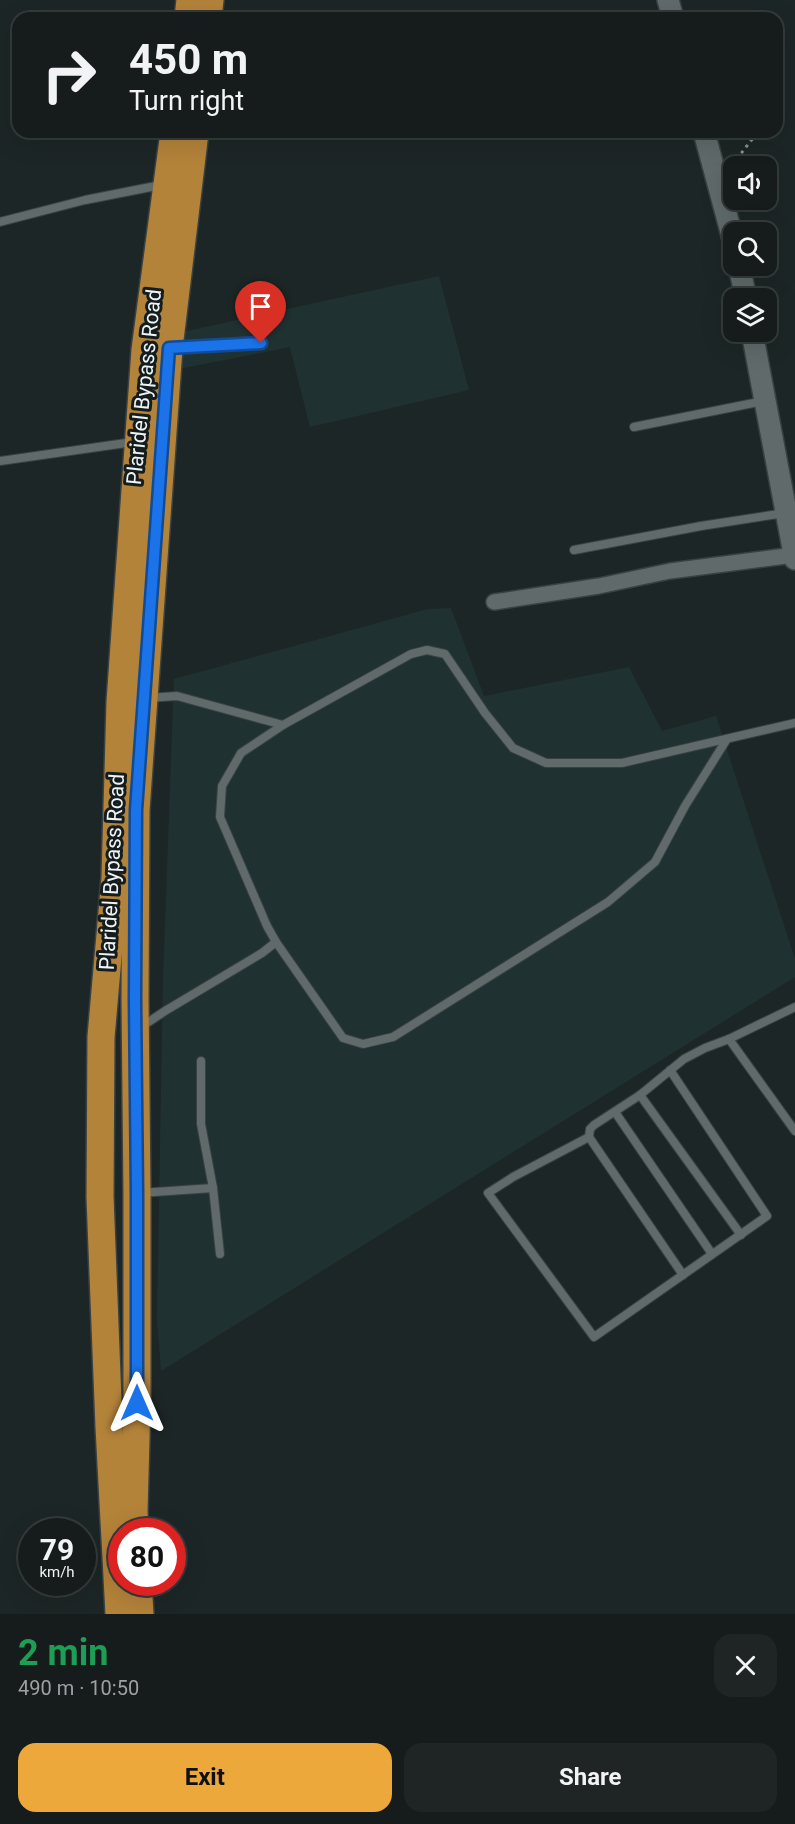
<!DOCTYPE html>
<html lang="en">
<head>
<meta charset="utf-8">
<style>
	body { margin:0; font-family:Roboto,sans-serif; background:#1f2525; color:#f1f3f6; height:100vh; display:flex; flex-direction:column; font-size:22px; white-space:nowrap }
	* { box-sizing:border-box; margin:0 }
	p { font-size:20px; color:#9ea1a3 }
	.icon { flex:none; width:33px; height:33px; fill:none; stroke:currentColor; stroke-width:2; stroke-linecap:round; stroke-linejoin:round }
	.map { position:relative; height:1614px; overflow:hidden }
	.side { display:flex; flex-direction:column; background:#161c1c; flex:1 }
	.side>* { flex:none }
	.top-card { position:absolute; left:12px; top:12px; width:771px; height:126px; border-radius:18px; box-shadow:0 6px 24px #0002,0 0 0 2px #353a3b; background:#161c1c; color:#f1f3f6; overflow:hidden }
	.tools { position:absolute; left:723px; top:156px; display:grid; gap:12px }
	.tools a { display:grid; place-items:center; width:54px; height:54px; border-radius:12px; background:#161c1c; box-shadow:0 6px 24px #0002,0 0 0 2px #353a3b; font-size:30px }
	.speed { position:absolute; left:18px; top:1518px; display:flex; gap:12px; font-size:30px; font-weight:700; text-align:center }
	.speed>* { display:grid; place-content:center; width:78px; height:78px; border-radius:50%; background:#161c1c; box-shadow:0 6px 24px #0002,0 0 0 2px #353a3b; line-height:1 }
	.speed small { font-size:15px; font-weight:400 }
	.speed .limit { border:9px solid #d22; background:#fff; color:#111 }
	.pin { position:absolute; display:grid; place-items:center; width:51px; height:51px; color:#fff; margin:-62px -26px; border-radius:50% 50% 50% 0; rotate:-45deg; box-shadow:0 0 6px #0007 }
	.pin .icon { rotate:45deg }
	.me { position:absolute; width:66px; margin:-33px; rotate:0deg; stroke-linejoin:round; filter:drop-shadow(0 0 4px #0008) }
	.turn { display:flex; align-items:center; gap:21px; height:126px; padding:0 18px; font-size:27px }
	.turn .icon { width:78px; height:78px; stroke-width:2.5 }
	.turn b { display:block; font-size:42px; line-height:51px }
	.round { display:grid; place-items:center; flex:none; width:63px; height:63px; border-radius:18px; background:#1f2525 }
	.summary { display:flex; align-items:center; justify-content:space-between; height:102px; padding:0 18px }
	h1 { font-size:36px; font-weight:700; line-height:45px; color:#1e9e55 }
	.button { display:flex; gap:12px; margin-top:auto; padding:12px 18px }
	.button a { flex:1; height:69px; border-radius:18px; background:#eda83c; color:#111; font-size:24px; font-weight:700; line-height:69px; text-align:center }
	.button a+a { background:#1f2525; color:#f1f3f6 }
	.map>svg:first-child { display:block }
	.built { fill:#203132 }
	.lines { fill:none; stroke-linecap:round; stroke-linejoin:round }
	.lane-casing { stroke:#3a4142; stroke-width:10 }
	.street-casing { stroke:#3a4142; stroke-width:18 }
	.secondary-casing { stroke:#3a4142; stroke-width:24 }
	.highway-casing { stroke:#3a4142; stroke-width:30 }
	.path { stroke:#8b9293; stroke-width:3; stroke-dasharray:3 4.5; stroke-linecap:butt }
	.lane { stroke:#606a6b; stroke-width:8 }
	.street { stroke:#606a6b; stroke-width:15 }
	.secondary { stroke:#606a6b; stroke-width:21 }
	.highway { stroke:#b4833a; stroke-width:27 }
	.route-casing { stroke:#114b97; stroke-width:15 }
	.route { stroke:#1a73e8; stroke-width:10 }
	.labels { text-anchor:middle; stroke-width:6; stroke-linejoin:round; paint-order:stroke }
	.street-label { font-size:21px; fill:#eef4f5; stroke:#141c1d }
</style>
</head>
<body>
<div class="map">
<svg width="795" height="1614" viewBox="0 0 795 1614">
	<rect width="100%" height="100%" fill="#1d2626"/>
	<!-- built -->
	<g class="built">
		<polygon points="439,276 469,390 310,427 290,347 179,369 182,332"/>
		<polygon points="451,608 484,696 629,667 662,731 716,716 795,959 795,977 161,1371 157,1319 163,978 174,679 428,609"/>
	</g>
	<g class="lines">
		<!-- lane casing -->
		<g class="lane-casing">
			<g id="lane">
				<polyline points="0,222 85,200 161,185"/>
				<polyline points="173,348 262,343"/>
				<polyline points="634,427 764,401"/>
				<polyline points="0,461 133,442"/>
				<polyline points="574,550 701,526 785,513"/>
				<polyline points="147,698 177,696 283,725"/>
				<polyline points="276,942 343,1038 363,1044 393,1037 608,902 655,862 685,806 727,739"/>
				<polyline points="141,1027 165,1011 262,953 276,942 267,926 220,817 222,786 241,753 283,725 411,654 427,650 445,654 485,713 513,748 546,763 622,763 795,723"/>
				<polyline points="729,1039 795,1131"/>
				<polyline points="201,1061 201,1124 213,1188 220,1254"/>
				<polyline points="670,1070 767,1216 594,1337 488,1193 513,1177 589,1137 590,1129 594,1125 640,1095 684,1059 705,1048 729,1039 795,1007"/>
				<polyline points="640,1095 741,1235"/>
				<polyline points="615,1112 712,1254"/>
				<polyline points="589,1137 683,1275"/>
				<polyline points="140,1193 213,1188"/>
			</g>
		</g>
		<!-- street casing -->
		<g class="street-casing">
			<polyline id="street" points="494,602 599,586 670,571 794,555"/>
		</g>
		<!-- secondary casing -->
		<g class="secondary-casing">
			<g id="secondary">
				<polyline points="668,0 673,18"/>
				<polyline points="704,132 734,243"/>
				<polyline points="739,266 746,298"/>
				<polyline points="752,332 795,559"/>
			</g>
		</g>
		<!-- highway casing -->
		<g class="highway-casing">
			<g id="highway">
				<polyline points="188,18 190,0"/>
				<polyline points="208,18 210,0"/>
				<polyline points="135,1532 134,1511 137,1403 137,1194 135,999 136,810 169,348 195,132"/>
				<polyline points="138,1582 140,1614"/>
				<polyline points="119,1614 109,1427 100,1197 101,1037 115,878 120,702 145,350 174,132"/>
			</g>
		</g>
		<!-- path -->
		<polyline class="path" points="732,165 757,133"/>
		<!-- lane -->
		<use href="#lane" class="lane"/>
		<!-- street -->
		<use href="#street" class="street"/>
		<!-- secondary -->
		<use href="#secondary" class="secondary"/>
		<!-- highway -->
		<use href="#highway" class="highway"/>
	</g>
	<g class="lines">
		<!-- route casing -->
		<g class="route-casing">
			<polyline id="route" points="137,1403 137,1194 135,999 136,810 169,348 261,343"/>
		</g>
		<!-- route -->
		<use href="#route" class="route"/>
	</g>
	<g class="labels">
		<!-- street labels -->
		<g class="street-label">
			<text transform="translate(144 387) rotate(-84)" y="7">Plaridel Bypass Road</text>
			<text transform="translate(112 872) rotate(-87)" y="7">Plaridel Bypass Road</text>
		</g>
	</g>
</svg>
<div class="tools">
<a><svg class="icon" aria-label="sound" viewBox="0 0 24 24"><path d="M4 9h4l5-4v14l-5-4H4zM17 9q2 3 0 6"/></svg></a>
<a><svg class="icon" aria-label="search" viewBox="0 0 24 24"><circle cx="10" cy="10" r="6"/><path d="M15 15l6 6"/></svg></a>
<a><svg class="icon" aria-label="layers" viewBox="0 0 24 24"><path d="M12 4l9 5-9 5-9-5zM3 14l9 5 9-5"/></svg></a>
</div>
<div class="speed"><div>79<small>km/h</small></div><div class="limit">80</div></div>
<div class="pin" style="left:261px;top:343px;background:#d93025"><svg class="icon" aria-label="arrive" viewBox="0 0 24 24"><path d="M6 21V4h12l-3 4 3 4H6"/></svg></div>
<svg class="me" style="left:137px;top:1403px" viewBox="-20 -20 40 40"><path d="M0-17L14 15 0 8-14 15z" fill="#1a73e8" stroke="#fff" stroke-width="4"/></svg>
<div class="top-card">
<div class="turn"><svg class="icon" aria-label="right" viewBox="0 0 24 24"><path d="M7 20v-9h11M14 6l5 5-5 5"/></svg><div><b>450 m</b>Turn right</div></div>
</div>
</div>
<section class="side">
<div class="summary"><div><h1>2 min</h1><p>490 m · 10:50</p></div><a class="round"><svg class="icon" aria-label="close" viewBox="0 0 24 24"><path d="M6 6l12 12M18 6L6 18"/></svg></a></div>
<div class="button"><a>Exit</a><a>Share</a></div>
</section>
</body>
</html>
